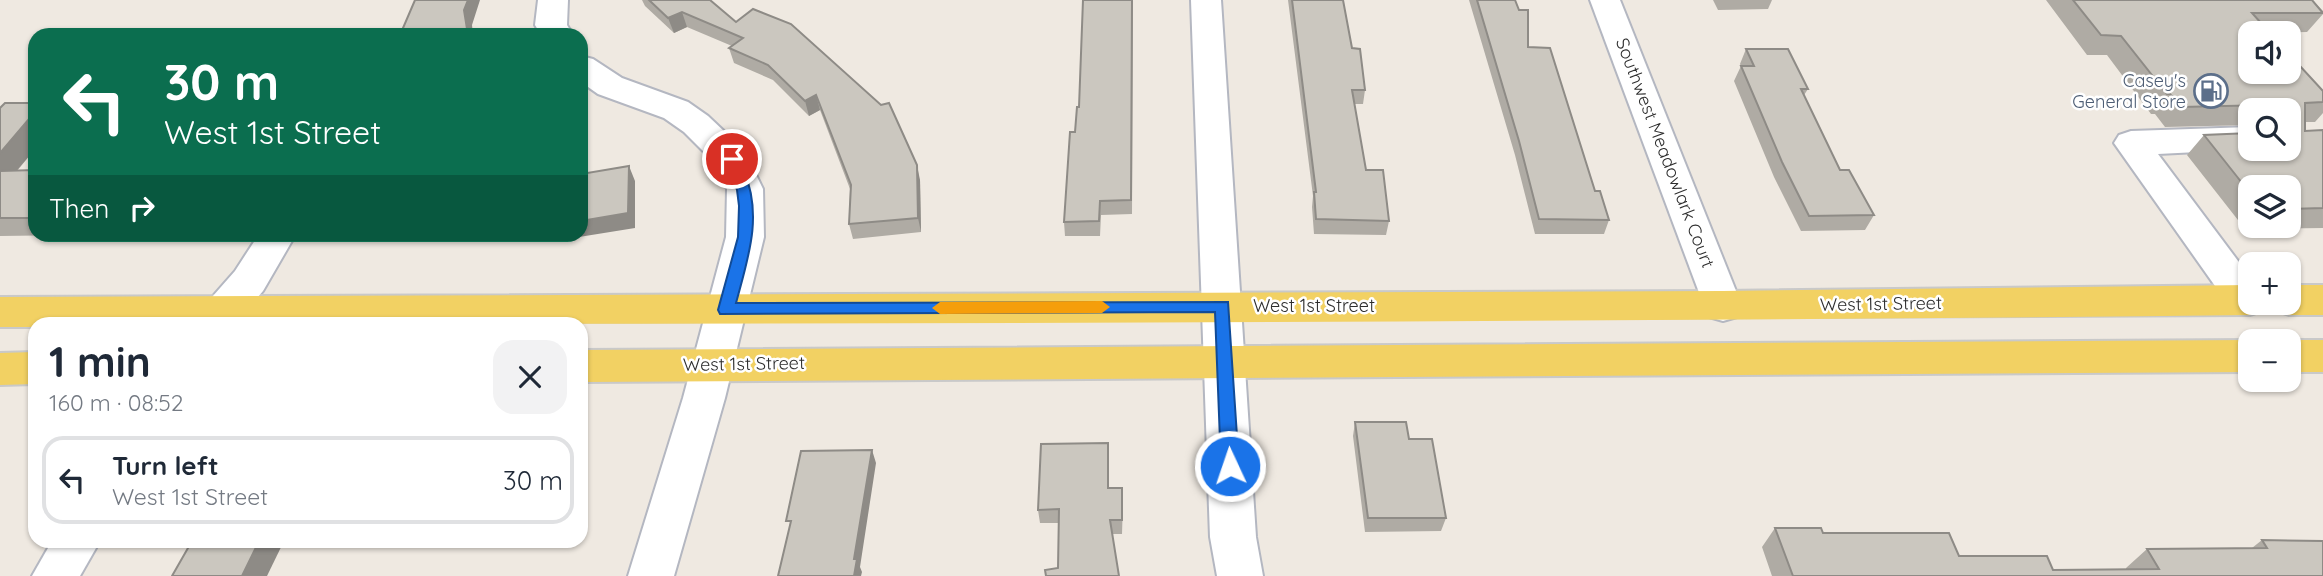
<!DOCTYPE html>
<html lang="en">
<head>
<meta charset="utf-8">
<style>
	body { margin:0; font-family:Quicksand,sans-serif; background:#f2f2f3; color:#1f2937; height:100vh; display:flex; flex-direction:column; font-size:26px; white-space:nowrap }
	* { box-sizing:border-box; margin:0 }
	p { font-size:23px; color:#747a83 }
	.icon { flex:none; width:38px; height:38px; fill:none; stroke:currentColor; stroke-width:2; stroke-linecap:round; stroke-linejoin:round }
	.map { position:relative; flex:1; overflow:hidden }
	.side { position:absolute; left:28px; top:317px; width:560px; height:231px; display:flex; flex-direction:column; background:#fff; border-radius:21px; box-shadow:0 2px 5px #0004 }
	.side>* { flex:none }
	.top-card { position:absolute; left:28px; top:28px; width:560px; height:214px; border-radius:21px; box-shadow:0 2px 5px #0004; background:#0b6e4f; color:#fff; overflow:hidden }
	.tools { position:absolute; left:2238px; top:21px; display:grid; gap:14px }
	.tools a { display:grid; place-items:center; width:63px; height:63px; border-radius:14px; background:#fff; box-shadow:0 2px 5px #0004; font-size:35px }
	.pin { position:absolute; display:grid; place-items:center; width:60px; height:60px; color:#fff; margin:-30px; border:4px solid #fff; border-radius:50%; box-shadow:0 2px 7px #0007 }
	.me { position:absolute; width:77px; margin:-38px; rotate:357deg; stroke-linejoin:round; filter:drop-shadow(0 0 5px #0008) }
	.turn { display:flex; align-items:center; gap:24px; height:147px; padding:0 21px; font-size:32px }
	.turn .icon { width:91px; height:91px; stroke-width:2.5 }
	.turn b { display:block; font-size:49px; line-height:60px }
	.then { display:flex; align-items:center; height:66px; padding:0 21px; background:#0003; gap:14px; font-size:26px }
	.round { display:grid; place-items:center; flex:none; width:74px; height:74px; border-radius:21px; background:#f2f2f3 }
	.headline { display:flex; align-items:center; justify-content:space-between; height:119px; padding:0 21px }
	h1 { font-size:42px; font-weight:700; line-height:52px }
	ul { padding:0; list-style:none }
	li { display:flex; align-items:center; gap:21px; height:88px; margin:0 14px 10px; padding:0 7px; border:4px solid #e0e1e3; border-radius:21px }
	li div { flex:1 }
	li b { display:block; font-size:26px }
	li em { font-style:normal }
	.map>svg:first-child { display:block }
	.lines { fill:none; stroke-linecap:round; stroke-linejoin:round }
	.minor-casing { stroke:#b4b7c1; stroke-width:4 }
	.major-casing { stroke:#c9c9c9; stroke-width:4 }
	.minor { fill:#fff; fill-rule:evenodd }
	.major { fill:#f2d163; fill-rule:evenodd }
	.wall { fill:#afaba4; fill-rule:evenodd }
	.shaded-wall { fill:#8e8b86 }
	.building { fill:#cbc7bf; stroke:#8e8b86; stroke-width:2 }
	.route { fill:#1a73e8; stroke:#114b97; stroke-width:2 }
	.slow { fill:#f59e0b }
	.labels { text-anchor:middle; stroke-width:5; stroke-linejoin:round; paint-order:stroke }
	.service-label { font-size:18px; fill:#4e5e75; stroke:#fff; text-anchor:end }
	.street-label { font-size:18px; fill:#2e2e2e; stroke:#fff }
</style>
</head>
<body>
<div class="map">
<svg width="2323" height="576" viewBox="0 0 2323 576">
	<rect width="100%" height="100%" fill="#efe9e1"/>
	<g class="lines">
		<!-- minor casing -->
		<g class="minor-casing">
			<g id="minor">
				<polygon points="538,0 568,0 567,25 573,35 541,35 535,25"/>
				<polygon points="1191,0 1221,0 1256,537 1263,576 1217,576 1210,537"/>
				<polygon points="1590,0 1620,0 1742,306 1737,317 1723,321 1709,317 1704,306"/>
				<polygon points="581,56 593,59 622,78 688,102 708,116 744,150 763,189 764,237 725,398 674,576 628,576 683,398 726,237 727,189 717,165 684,132 664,118 598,94 581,82"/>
				<polygon points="2250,127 2250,149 2257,149 2158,154 2250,277 2250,303 2264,303 2260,310 2246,315 2232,310 2114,143 2119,135 2131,131"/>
				<polygon points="259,234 296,234 263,291 235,324 192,324 198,313 235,271"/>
				<polygon points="52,541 100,541 80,576 32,576"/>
			</g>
		</g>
		<!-- major casing -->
		<g class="major-casing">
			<g id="major">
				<path d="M2250 285V303H2268L2264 310 2250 315C1511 323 773 324 35 324V327H0V297L1723 291Z"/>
				<polygon points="2289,285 2323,285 2323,315 2289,315 2275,310 2271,303 2289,303"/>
				<polygon points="2250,340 2254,341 2250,341 2250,372 581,382 581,350"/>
				<polygon points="2289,340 2323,340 2323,372 2289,372 2289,341 2285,341"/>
				<polygon points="35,352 35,384 0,385 0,353"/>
			</g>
		</g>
		<!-- minor -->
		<use href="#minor" class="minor"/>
		<!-- major -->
		<use href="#major" class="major"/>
	</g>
	<!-- wall -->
	<g class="wall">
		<polygon points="642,0 710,0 920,180 921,232 853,239 849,224 850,189 820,110 809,116 773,80 734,63 729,48 732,46 687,27 674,33 645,6"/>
		<polygon points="1133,0 1132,214 1101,215 1100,236 1065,236 1064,222 1079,107"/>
		<polygon points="1288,0 1343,0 1352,48 1365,90 1363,104 1354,104 1366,170 1389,221 1386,235 1314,234 1312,207 1313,196"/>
		<polygon points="1469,0 1515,0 1528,47 1609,220 1604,234 1535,234 1515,155"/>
		<polygon points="1713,0 1772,0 1768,9 1718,10"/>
		<path d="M2046 0H2312L2323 11V14L2307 32 2270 33 2323 91V113L2315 122H2305V131L2323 130V228L2245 229 2187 155 2204 135 2289 149V110H2250V125L2165 127 2155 114H2151L2107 55H2087ZM2250 187H2289V226H2250Z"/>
		<polygon points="1746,49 1808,89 1804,95 1840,170 1874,215 1865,230 1801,231 1774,177 1734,81 1741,66 1740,64"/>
		<polygon points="0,108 35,149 17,171 35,170 35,234 150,234 0,236"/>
		<polygon points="150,234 215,234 213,237 153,238"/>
		<polygon points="1355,422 1409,439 1446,518 1441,531 1365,532 1353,436"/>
		<polygon points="1108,443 1109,488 1123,502 1122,534 1112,534 1058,568 1058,523 1040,523 1038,510"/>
		<polygon points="1775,528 1823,533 1959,556 2053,570 2126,569 2126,568 2147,549 2252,548 2262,540 2323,576 1772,576 1762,547"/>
		<polygon points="493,541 540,541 540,543"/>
	</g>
	<!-- shaded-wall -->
	<g class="shaded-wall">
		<polygon points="468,0 480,0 472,25 473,35 468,35 464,10"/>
		<polygon points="682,12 687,27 674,33 668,18"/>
		<polygon points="816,95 820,110 809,116 805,101"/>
		<polygon points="35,112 35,149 1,189 0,187 0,153"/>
		<polygon points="581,141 587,153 581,158"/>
		<polygon points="917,165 920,180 921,232 918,218"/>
		<polygon points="629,166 635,181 635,228 579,237 578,234 581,234 581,221"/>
		<polygon points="1108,443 1109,457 1108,502"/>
		<polygon points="872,450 876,463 860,567 862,572 861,576 854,576 854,559"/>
		<polygon points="259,541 284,541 267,576 242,576"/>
	</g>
	<!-- building -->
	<g class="building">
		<polygon points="415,0 468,0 464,10 468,35 400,35"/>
		<polygon points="649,0 710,0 736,22 753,9 791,24 881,105 889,103 917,165 918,218 849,224 851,185 816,95 805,101 768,65 729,48 743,38 682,12 668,18"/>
		<polygon points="1083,0 1132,0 1131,200 1100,201 1099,221 1064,222 1070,132 1075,132 1077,107 1079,107"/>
		<polygon points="1292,0 1343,0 1352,48 1360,49 1365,90 1352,90 1366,170 1383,170 1389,221 1316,219 1314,192 1316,192"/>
		<polygon points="1477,0 1515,0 1519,10 1528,10 1528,47 1550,48 1595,191 1600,191 1609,220 1539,219 1519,141"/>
		<polygon points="2073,0 2312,0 2323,13 2252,13 2270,33 2250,33 2250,72 2289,72 2289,54 2323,91 2323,102 2305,103 2305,131 2323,130 2323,208 2289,209 2289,187 2250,187 2250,193 2204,135 2250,133 2250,149 2289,149 2289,110 2269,110 2269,105 2181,107 2170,94 2167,94 2121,36 2101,35"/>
		<polygon points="1746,49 1788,49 1808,89 1801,89 1840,170 1849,170 1874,215 1809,216 1782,162 1741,66 1754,66"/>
		<polygon points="5,103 35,103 35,112 0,153 0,108"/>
		<polygon points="629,166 628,213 581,221 581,174"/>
		<polygon points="35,170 35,218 0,218 0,171"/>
		<polygon points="1355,422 1406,422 1409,439 1432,439 1446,518 1368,518"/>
		<polygon points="1108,443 1108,488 1122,488 1122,520 1110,520 1119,576 1046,576 1045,570 1058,568 1059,509 1038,510 1041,444"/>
		<polygon points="872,450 854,559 857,559 854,576 778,576 791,521 786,521 801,451"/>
		<polygon points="1775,528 1821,528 1823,533 1949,533 1959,556 2047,556 2053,570 2159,569 2147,549 2267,548 2262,540 2323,541 2323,576 1793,576"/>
		<polygon points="192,541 259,541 242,576 172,576"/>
	</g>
	<!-- route -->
	<path class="route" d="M732 154C740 157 741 163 744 171 763 216 748 258 736 303L1228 302 1239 466 1236 471 1230 473 1223 471 1221 466 1215 312 720 314 718 310 738 237 739 206 737 190 725 159Z"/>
	<!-- slow -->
	<polygon class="slow" points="1102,301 1110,307 1102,313 940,314 932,308 940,302"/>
	<!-- icons -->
	<defs>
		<g id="fuel-ring" transform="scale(1.75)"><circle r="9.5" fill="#fff" stroke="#5c6f8a" stroke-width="1.5"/><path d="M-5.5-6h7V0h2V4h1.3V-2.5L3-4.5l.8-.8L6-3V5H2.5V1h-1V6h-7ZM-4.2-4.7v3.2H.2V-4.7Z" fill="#5c6f8a"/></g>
	</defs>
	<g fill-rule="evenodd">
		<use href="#fuel-ring" x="2211" y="91"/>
	</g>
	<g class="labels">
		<!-- service labels -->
		<g class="service-label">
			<text x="2186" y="87">Casey's<tspan x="2186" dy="21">General Store</tspan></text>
		</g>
		<!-- street labels -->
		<g class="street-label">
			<text transform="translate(1665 153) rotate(69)" y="6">Southwest Meadowlark Court</text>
			<text transform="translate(1881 304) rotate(-1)" y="6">West 1st Street</text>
			<text x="1314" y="312">West 1st Street</text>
			<text transform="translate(744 364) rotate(-1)" y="6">West 1st Street</text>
		</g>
	</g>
</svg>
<div class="tools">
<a><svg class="icon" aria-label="sound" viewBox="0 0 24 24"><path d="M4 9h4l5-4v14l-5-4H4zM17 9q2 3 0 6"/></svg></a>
<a><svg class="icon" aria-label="search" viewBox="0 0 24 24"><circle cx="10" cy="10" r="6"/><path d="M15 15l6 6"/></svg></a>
<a><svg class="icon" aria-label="layers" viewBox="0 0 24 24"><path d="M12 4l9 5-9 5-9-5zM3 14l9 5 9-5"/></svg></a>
<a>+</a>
<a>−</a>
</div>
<div class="pin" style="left:732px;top:159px;background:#d93025"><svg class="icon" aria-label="arrive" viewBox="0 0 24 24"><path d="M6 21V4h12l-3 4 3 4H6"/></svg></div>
<svg class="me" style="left:1230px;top:466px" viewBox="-20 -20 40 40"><circle r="17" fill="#1a73e8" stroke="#fff" stroke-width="3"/><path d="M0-11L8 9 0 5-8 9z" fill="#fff"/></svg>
<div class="top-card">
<div class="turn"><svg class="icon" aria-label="left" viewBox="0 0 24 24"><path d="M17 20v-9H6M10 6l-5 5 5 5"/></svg><div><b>30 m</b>West 1st Street</div></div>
<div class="then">Then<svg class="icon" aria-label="right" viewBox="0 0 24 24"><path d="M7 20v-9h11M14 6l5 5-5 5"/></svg></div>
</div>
<section class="side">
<div class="headline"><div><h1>1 min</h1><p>160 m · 08:52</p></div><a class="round"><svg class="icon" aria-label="close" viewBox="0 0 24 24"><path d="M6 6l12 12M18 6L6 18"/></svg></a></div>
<ul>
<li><svg class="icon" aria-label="left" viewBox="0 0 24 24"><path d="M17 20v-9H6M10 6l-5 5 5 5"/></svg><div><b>Turn left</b><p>West 1st Street</p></div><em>30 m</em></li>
</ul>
</section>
</div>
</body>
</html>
